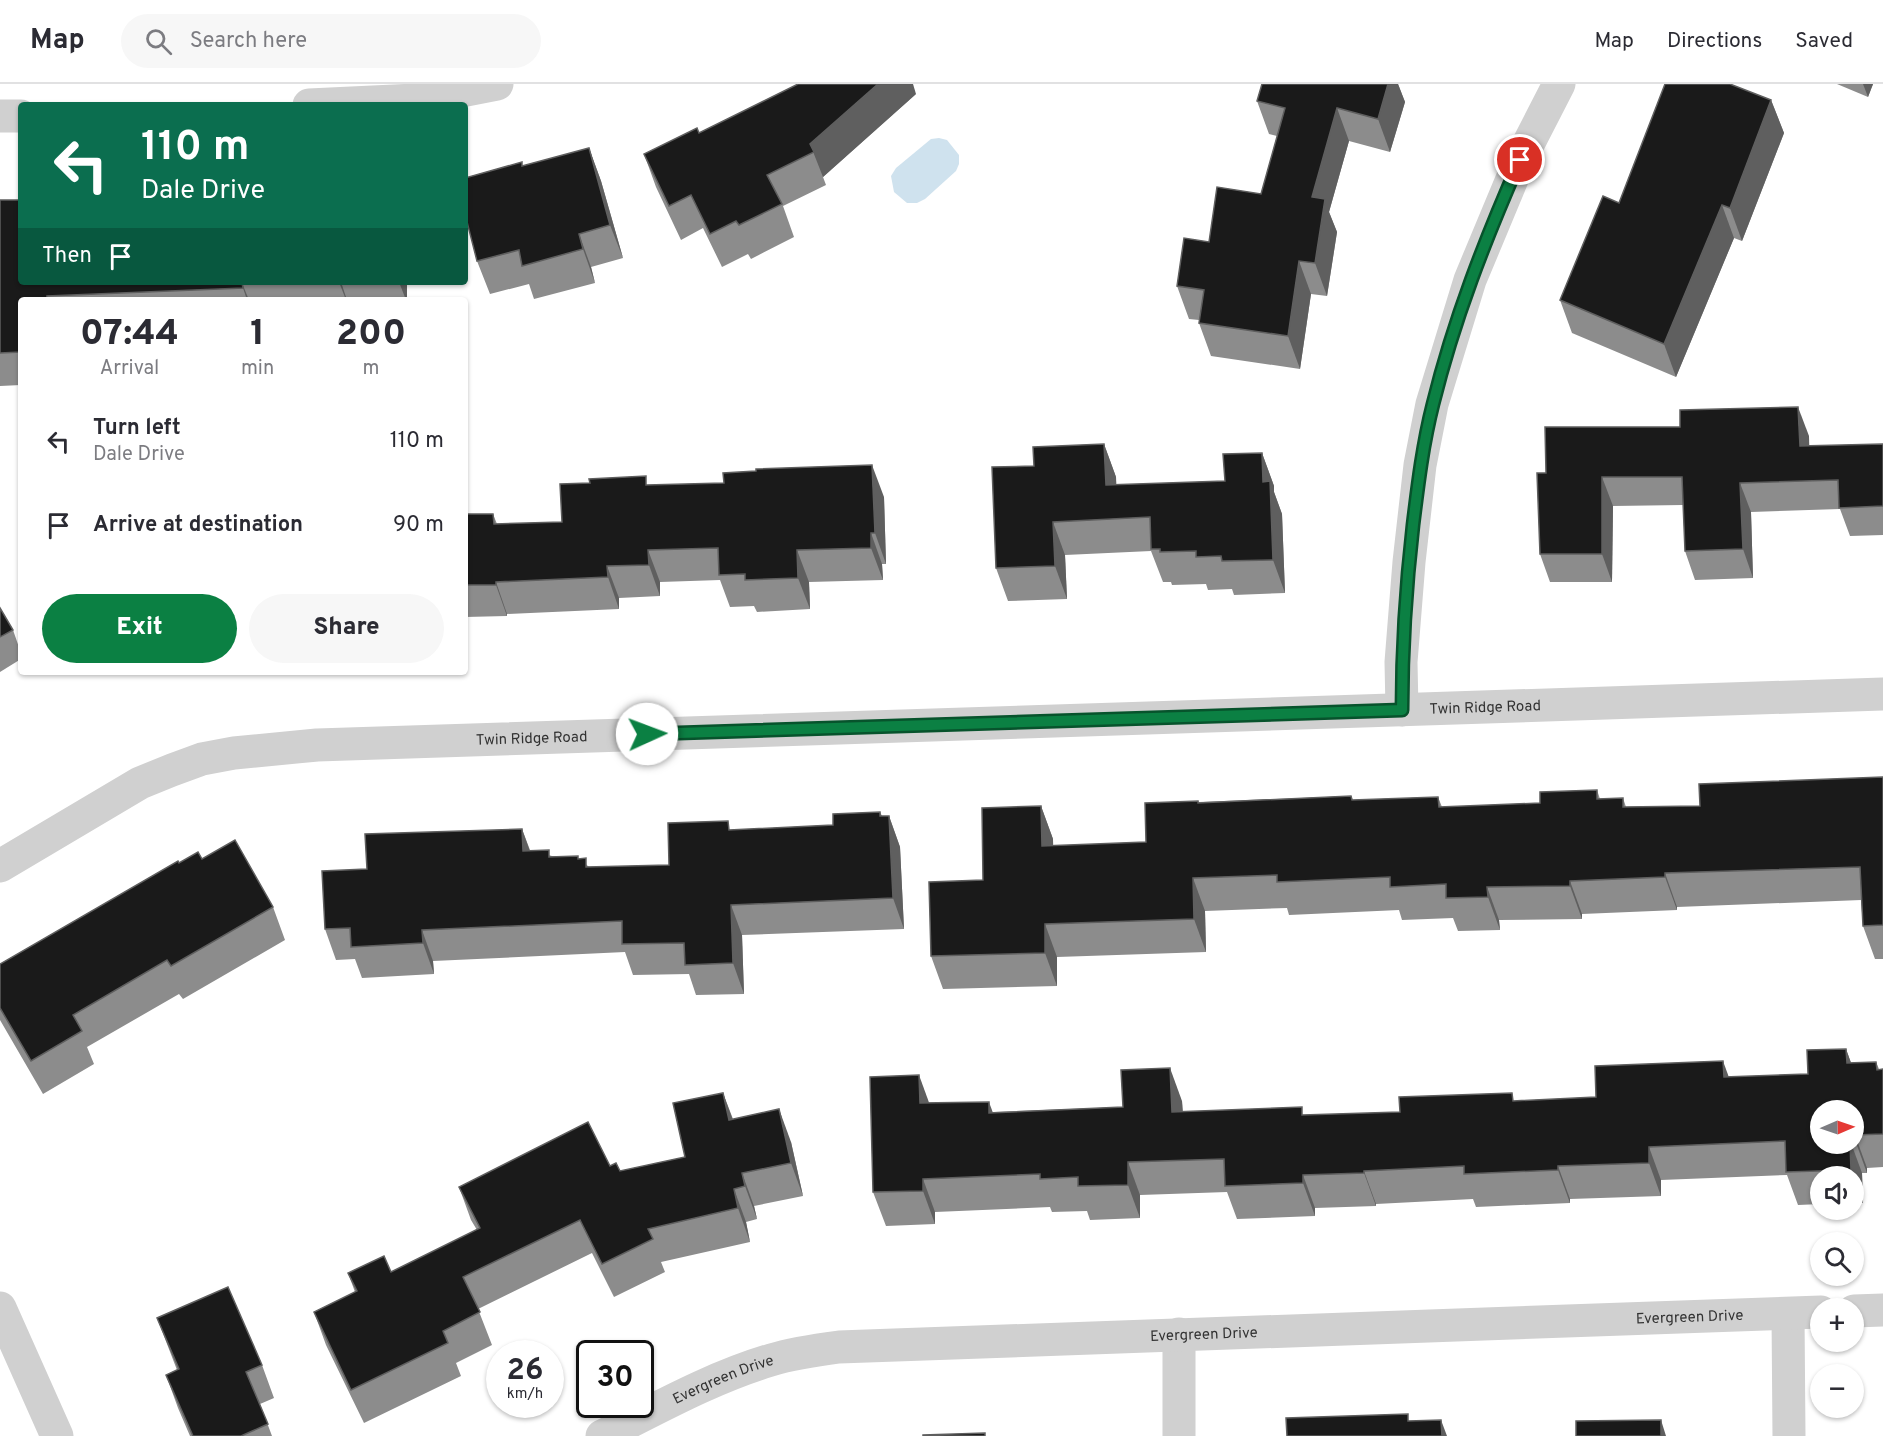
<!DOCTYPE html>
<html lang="en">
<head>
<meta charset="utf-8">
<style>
	body { margin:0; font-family:Overpass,sans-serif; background:#f7f7f7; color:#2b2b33; height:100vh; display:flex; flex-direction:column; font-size:22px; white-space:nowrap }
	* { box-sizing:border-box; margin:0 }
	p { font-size:20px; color:#7c7c81 }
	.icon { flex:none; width:33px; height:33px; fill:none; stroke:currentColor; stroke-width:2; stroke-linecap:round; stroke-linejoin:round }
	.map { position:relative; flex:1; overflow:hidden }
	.drawer { position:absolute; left:18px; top:213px; width:450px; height:378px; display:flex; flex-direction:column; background:#fff; border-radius:6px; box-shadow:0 2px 4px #0004 }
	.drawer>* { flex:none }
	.banner { position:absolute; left:18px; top:18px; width:450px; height:183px; border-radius:6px; box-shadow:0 2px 4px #0004; background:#0b6e4f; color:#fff; overflow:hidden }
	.needle { width:39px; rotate:88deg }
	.buttons { position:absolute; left:1810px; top:1016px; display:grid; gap:12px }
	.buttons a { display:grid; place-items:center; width:54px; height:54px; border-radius:50%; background:#fff; box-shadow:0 2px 4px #0004; font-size:30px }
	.speed { position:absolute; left:486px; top:1256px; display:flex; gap:12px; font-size:30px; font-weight:700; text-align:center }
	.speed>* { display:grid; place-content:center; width:78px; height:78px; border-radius:50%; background:#fff; box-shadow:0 2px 4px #0004; line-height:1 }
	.speed small { font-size:15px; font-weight:400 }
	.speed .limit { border:3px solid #111; border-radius:9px; background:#fff; color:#111 }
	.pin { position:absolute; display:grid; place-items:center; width:51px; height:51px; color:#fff; margin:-26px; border:3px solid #fff; border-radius:50%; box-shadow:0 2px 6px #0007 }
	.me { position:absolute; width:66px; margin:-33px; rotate:88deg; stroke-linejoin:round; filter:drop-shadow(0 0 4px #0008) }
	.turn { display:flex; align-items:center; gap:21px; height:126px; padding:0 24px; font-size:27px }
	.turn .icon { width:78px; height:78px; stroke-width:2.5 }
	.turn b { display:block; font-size:42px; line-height:51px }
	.then { display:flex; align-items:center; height:57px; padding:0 24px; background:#0003; gap:12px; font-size:22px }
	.eta { display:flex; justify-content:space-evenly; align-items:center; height:102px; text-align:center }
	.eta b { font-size:36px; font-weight:800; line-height:42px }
	.primary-button { display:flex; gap:12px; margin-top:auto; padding:12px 24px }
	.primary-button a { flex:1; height:69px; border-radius:36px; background:#0b8043; color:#fff; font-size:24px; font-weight:800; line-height:69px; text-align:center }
	.primary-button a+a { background:#f7f7f7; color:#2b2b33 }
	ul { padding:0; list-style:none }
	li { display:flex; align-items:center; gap:18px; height:84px; padding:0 24px }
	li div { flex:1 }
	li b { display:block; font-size:22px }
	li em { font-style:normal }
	header { display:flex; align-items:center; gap:36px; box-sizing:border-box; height:84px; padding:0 30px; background:#fff; border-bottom:2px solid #e1e1e2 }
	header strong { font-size:28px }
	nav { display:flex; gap:33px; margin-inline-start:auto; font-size:21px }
	.search { width:420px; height:54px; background:#f7f7f7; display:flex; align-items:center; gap:15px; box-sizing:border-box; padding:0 21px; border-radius:33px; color:#7c7c81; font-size:22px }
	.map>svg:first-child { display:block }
	.water { fill:#cfe2ee }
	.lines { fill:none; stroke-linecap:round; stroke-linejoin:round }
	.minor { stroke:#d0d0d0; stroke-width:33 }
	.wall { fill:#8c8c8c; fill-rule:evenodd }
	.shaded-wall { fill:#5f5f5f }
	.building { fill:#1a1a1a; stroke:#5f5f5f; stroke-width:1.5 }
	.route-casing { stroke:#07532c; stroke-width:15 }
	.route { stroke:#0b8043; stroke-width:10 }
	.labels { text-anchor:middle; stroke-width:6; stroke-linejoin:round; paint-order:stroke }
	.street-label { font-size:15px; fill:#333; stroke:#fff }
</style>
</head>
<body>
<header>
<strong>Map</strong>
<div class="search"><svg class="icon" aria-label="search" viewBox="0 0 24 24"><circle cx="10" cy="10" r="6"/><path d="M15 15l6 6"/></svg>Search here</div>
<nav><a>Map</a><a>Directions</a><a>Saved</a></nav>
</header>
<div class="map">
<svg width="1883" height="1352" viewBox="0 0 1883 1352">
	<rect width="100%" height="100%" fill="#fff"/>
	<!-- water -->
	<polygon class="water" points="939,54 947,56 959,71 959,80 956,87 925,115 917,119 907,119 894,108 891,92 896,84 931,55"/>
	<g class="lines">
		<!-- minor -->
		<g class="minor">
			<polyline points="309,21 415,16 497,0"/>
			<polyline points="0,32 21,32"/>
			<polyline points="1402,626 1401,578 1409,478 1420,381 1432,320 1470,196 1520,76 1559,0"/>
			<path id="s1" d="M0 782 140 699 172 686 202 675 234 669 317 661 1883 610"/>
			<polyline points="0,1224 57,1352"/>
			<polyline points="1854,1227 1883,1226"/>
			<polyline points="1788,1230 1789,1352"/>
			<polyline points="1179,1250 1179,1352"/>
			<path id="s2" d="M602 1352C656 1325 713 1293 771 1276 794 1269 816 1266 839 1263L1821 1228"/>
		</g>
	</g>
	<!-- wall -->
	<g class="wall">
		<polygon points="1262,0 1398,0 1405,18 1390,68 1349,57 1329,128 1337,148 1327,212 1311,210 1300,285 1211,272 1199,239 1199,236 1189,235 1177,202 1209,158 1261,110 1277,52 1269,50 1257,17"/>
		<polygon points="1837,0 1873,0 1868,13"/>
		<polygon points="916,10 823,93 826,101 783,122 794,153 751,175 748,170 722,183 703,144 681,156 656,103 644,70 699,49"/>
		<polygon points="1771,16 1784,49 1742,157 1734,154 1676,293 1572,249 1560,216 1619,119"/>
		<polygon points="589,64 601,97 623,174 591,183 595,199 534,215 529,200 490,210 477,177 523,82"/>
		<polygon points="0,116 21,198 407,198 407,216 21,216 21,301 0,302"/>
		<polygon points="1809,352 1809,362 1883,360 1883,451 1850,452 1840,425 1751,428 1753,494 1695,496 1685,467 1683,421 1613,422 1612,498 1550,498 1540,470 1546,389"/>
		<polygon points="1104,360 1116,393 1116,401 1225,397 1262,369 1274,402 1274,408 1282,430 1285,509 1234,511 1232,505 1208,506 1206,500 1172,501 1171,498 1163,498 1151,467 1065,471 1067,515 1008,517 996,484 1034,382"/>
		<polygon points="649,401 884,413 886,480 882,480 883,496 809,498 810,525 757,528 754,522 730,523 720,496 660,498 660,512 619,514 619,525 507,530 507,532 465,533 465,430 493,430 497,440 562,438"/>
		<polygon points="0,524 13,546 21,569 21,575 0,588"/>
		<polygon points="1883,693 1883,875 1875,875 1863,842 1861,816 1677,823 1677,826 1582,830 1582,835 1499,836 1500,846 1458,847 1453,834 1402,836 1399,826 1289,831 1287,824 1205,827 1206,868 1057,873 1057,902 943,905 931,872 983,796 1041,722 1053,755 1053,762 1146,758 1198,717 1199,718 1351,712 1353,716 1438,713 1442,723 1540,719 1597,706 1600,715 1623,714 1626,723 1700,722"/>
		<polygon points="880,728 882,732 889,732 900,763 904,845 742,851 744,910 696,911 689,890 633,891 625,868 433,877 434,890 362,894 355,875 336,876 325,845 522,745 530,766 552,772 580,775 589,783 669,781 732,746 833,741"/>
		<polygon points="202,775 273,823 285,856 183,915 179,910 87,963 94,980 43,1010 0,936 0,880 179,779"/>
		<path d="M1846 965 1851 979 1876 978 1879 985H1883V1083L1867 1084V1089H1862L1863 1119H1854V1092H1821V1120L1798 1121 1787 1091 1661 1096V1112L1570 1115V1119L1476 1123 1473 1115 1376 1120V1122L1315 1124V1132L1237 1135 1227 1108 1140 1111V1134L1090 1136 1087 1127 1052 1128 1050 1123 935 1128V1140L886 1142 873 1108 929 1019 993 1028 1123 1023 1182 1017 1183 1027 1305 1031 1400 1028 1516 1017 1596 1013 1729 993 1808 990ZM1854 1026V1059H1821Z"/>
		<polygon points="723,1009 733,1035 791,1058 803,1112 754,1122 757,1135 746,1138 750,1158 661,1178 665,1188 614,1213 592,1169 478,1225 492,1261 456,1279 461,1292 364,1339 326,1261 314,1228 355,1208 348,1189 391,1188 477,1146 471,1136 459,1103 610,1082 620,1087 685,1073"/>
		<polygon points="157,1234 262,1281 274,1314 260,1320 272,1352 190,1352 178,1324 166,1291 177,1286"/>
	</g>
	<!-- shaded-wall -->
	<g class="shaded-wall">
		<polygon points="878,0 913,0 916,10 823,93 810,60"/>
		<polygon points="1385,0 1398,0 1405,18 1390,68 1378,35"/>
		<polygon points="1863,0 1873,0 1868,13"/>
		<polygon points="1771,16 1784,49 1742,157 1730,124"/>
		<polygon points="1337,24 1349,57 1329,128 1337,148 1327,212 1315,179 1312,113"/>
		<polygon points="589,64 601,97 623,174 610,141"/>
		<polygon points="1722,121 1734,154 1676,293 1664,260"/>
		<polygon points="579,150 591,183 595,199 583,165"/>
		<polygon points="1299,177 1311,210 1300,285 1288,252"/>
		<polygon points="339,198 341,198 347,216 346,216"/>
		<polygon points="399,198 407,198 407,216 406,216"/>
		<polygon points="242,199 249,216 247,216 243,204"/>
		<polygon points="1798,323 1809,352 1810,391 1800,362"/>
		<polygon points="1104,360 1116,393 1118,435 1106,401"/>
		<polygon points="1262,369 1274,402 1274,408 1282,430 1285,509 1273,476 1263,398"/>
		<polygon points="872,381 884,413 886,480 875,449"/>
		<polygon points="1602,393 1613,422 1612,498 1602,470"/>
		<polygon points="1740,399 1751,428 1753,494 1743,465"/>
		<polygon points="1053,438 1065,471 1067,515 1055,482"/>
		<polygon points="871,449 882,480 883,496 871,464"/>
		<polygon points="648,466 660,498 660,512 649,481"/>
		<polygon points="797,466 809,498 810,525 798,494"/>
		<polygon points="607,482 619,514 619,525 608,493"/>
		<polygon points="496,498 507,530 507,532 496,501"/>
		<polygon points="1041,722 1053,755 1054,795 1042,762"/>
		<polygon points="880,728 890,756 889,732 900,763 904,845 893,814"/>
		<polygon points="522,745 533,776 523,767"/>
		<polygon points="1665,789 1677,823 1677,826 1665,793"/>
		<polygon points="1193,794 1205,827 1206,868 1194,835"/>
		<polygon points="1570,797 1582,830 1582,835 1570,802"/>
		<polygon points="1487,803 1499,836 1500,846 1488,813"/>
		<polygon points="731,821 742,851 744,910 733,879"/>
		<polygon points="1045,840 1057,873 1057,902 1045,869"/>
		<polygon points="422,846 433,877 434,890 423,859"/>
		<polygon points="1846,965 1858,998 1847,979"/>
		<polygon points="1723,977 1735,1010 1724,993"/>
		<polygon points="1170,984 1182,1017 1184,1061 1172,1028"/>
		<polygon points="919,991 931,1024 920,1019"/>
		<polygon points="723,1009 735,1042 729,1036"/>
		<polygon points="989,1018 1001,1051 989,1029"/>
		<polygon points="779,1025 791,1058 803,1112 791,1079"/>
		<polygon points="1855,1051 1867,1084 1867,1089 1855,1056"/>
		<polygon points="1850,1059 1851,1059 1862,1089 1863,1119 1851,1086"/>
		<polygon points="1649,1063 1661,1096 1661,1112 1649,1079"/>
		<polygon points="1128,1078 1140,1111 1140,1134 1128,1101"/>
		<polygon points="1558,1082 1570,1115 1570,1119 1558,1086"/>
		<polygon points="1364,1087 1376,1120 1376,1122 1364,1089"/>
		<polygon points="742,1089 754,1122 757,1135 745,1102"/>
		<polygon points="1303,1091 1315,1124 1315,1132 1303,1099"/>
		<polygon points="923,1095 935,1128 935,1140 923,1107"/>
		<polygon points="734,1105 746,1138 750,1158 738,1124"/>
		<polygon points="1441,1336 1447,1352 1442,1352"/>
		<polygon points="1661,1336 1666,1352 1661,1352"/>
	</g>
	<!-- building -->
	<g class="building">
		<polygon points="798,0 878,0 810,60 814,68 767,91 782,120 739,141 736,137 710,150 691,111 669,122 644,70 697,44 699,49"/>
		<polygon points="1262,0 1388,0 1378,35 1337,24 1312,113 1325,115 1315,179 1299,177 1288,252 1199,239 1204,206 1177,202 1184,154 1209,158 1217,103 1261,110 1285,24 1257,17"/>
		<polygon points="1665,0 1730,0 1771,16 1730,124 1722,121 1664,260 1560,216 1603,112 1619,119"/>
		<polygon points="589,64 610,141 579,150 583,165 522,182 519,166 477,177 465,130 465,94 522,78 522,82"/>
		<polygon points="0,116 21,116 21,198 254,198 242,199 243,204 47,212 47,216 21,216 21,268 0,269"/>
		<polygon points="1798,323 1800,362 1883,360 1883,422 1839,424 1838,396 1740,399 1743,465 1685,467 1682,393 1602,393 1602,470 1540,470 1537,389 1546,389 1545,343 1680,343 1680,326"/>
		<polygon points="1104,360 1106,401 1225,397 1223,370 1262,369 1263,398 1270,397 1273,476 1222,477 1221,472 1196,473 1196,467 1160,468 1160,465 1151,465 1150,433 1053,438 1055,482 996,484 992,383 1034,382 1033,363"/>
		<polygon points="872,381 875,449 871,449 871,464 797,466 798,494 745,496 745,490 719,491 718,464 648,466 649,481 607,482 608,493 496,498 496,501 465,501 465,430 493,430 494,440 562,438 560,400 590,399 589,395 646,392 646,401 724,399 723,389 756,387 756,385"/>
		<polygon points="0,524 13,546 0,553"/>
		<polygon points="1883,693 1883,841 1863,842 1860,783 1665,789 1665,793 1570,797 1570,802 1487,803 1488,813 1446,814 1446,800 1390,803 1390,793 1277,798 1277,791 1193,794 1194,835 1045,840 1045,869 931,872 929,798 983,796 982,724 1041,722 1042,762 1146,758 1145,719 1198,717 1198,719 1351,712 1352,716 1438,713 1439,723 1540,719 1540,708 1597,706 1597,715 1623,714 1623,723 1700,722 1699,700"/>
		<polygon points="880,728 880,732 889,732 893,814 731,821 733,879 685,881 684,859 622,860 622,837 422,846 423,859 351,863 350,844 325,845 322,787 367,785 365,750 522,745 523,767 549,766 549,773 578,772 578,775 586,774 586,783 669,781 668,739 728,737 729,746 833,741 833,730"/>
		<polygon points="235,756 273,823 171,882 167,876 73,931 82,947 31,977 0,924 0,880 178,777 179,779 198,768 202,775"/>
		<polygon points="1846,965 1847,979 1876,978 1877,986 1883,985 1883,1050 1855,1051 1855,1056 1854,1056 1854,1026 1821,1026 1821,1059 1850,1059 1851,1086 1786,1088 1785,1057 1649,1063 1649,1079 1558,1082 1558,1086 1464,1090 1464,1082 1364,1087 1364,1089 1303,1091 1303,1099 1225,1102 1224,1075 1128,1078 1128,1101 1078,1102 1078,1093 1040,1095 1040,1090 923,1095 923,1107 873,1108 870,993 919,991 920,1019 989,1018 989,1029 1123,1023 1121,986 1170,984 1172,1028 1302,1023 1302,1031 1400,1028 1399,1013 1512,1009 1513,1017 1596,1013 1595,982 1723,977 1724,993 1808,990 1807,966"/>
		<polygon points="723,1009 729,1036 779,1025 791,1079 742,1089 745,1102 734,1105 738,1124 648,1145 653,1155 602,1180 580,1136 463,1193 480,1228 443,1247 448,1259 351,1306 314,1228 357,1207 348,1189 384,1172 391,1188 480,1144 459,1103 588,1038 610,1082 616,1079 620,1087 685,1073 673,1019"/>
		<polygon points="228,1203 262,1281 246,1288 268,1340 241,1352 193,1352 166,1291 179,1285 157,1234"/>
		<polygon points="1408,1330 1408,1337 1441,1336 1442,1352 1287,1352 1286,1334"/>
		<polygon points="1661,1336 1661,1352 1576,1352 1576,1337"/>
		<polygon points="985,1349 985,1352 923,1352 923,1351"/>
	</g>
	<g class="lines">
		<!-- route casing -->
		<g class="route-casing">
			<path id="route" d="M647 650 1402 626C1402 564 1406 502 1413 441 1418 400 1423 359 1433 320 1454 235 1485 156 1520 76"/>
		</g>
		<!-- route -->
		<use href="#route" class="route"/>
	</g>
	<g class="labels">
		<!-- street labels -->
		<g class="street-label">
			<text dy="5" stroke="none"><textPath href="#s1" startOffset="1514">Twin Ridge Road</textPath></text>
			<text dy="5" stroke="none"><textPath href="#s1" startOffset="560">Twin Ridge Road</textPath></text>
			<text dy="5" stroke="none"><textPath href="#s2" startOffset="1106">Evergreen Drive</textPath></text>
			<text dy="5" stroke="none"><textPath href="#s2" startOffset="620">Evergreen Drive</textPath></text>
			<text dy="5" stroke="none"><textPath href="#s2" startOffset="134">Evergreen Drive</textPath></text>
		</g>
	</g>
</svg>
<div class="buttons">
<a><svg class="needle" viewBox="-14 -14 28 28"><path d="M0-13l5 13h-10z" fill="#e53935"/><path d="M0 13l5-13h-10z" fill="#7c7c81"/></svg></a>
<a><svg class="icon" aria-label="sound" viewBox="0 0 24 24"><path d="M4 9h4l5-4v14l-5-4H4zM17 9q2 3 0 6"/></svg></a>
<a><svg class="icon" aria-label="search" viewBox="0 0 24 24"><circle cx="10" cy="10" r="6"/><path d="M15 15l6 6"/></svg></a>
<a>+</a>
<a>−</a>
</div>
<div class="speed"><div>26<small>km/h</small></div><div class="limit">30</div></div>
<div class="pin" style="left:1520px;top:76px;background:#d93025"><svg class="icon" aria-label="arrive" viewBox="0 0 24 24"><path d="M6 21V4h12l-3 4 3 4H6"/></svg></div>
<svg class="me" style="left:647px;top:650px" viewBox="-20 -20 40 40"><circle r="19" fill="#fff"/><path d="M0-13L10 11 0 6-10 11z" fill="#0b8043"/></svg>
<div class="banner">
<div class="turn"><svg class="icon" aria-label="left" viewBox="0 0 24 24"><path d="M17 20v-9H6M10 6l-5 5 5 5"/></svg><div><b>110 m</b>Dale Drive</div></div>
<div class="then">Then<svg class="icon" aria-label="arrive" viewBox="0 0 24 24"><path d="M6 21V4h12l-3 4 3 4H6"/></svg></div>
</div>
<section class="drawer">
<div class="eta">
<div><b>07:44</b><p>Arrival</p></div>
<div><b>1</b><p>min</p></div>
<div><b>200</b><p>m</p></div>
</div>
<ul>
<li><svg class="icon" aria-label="left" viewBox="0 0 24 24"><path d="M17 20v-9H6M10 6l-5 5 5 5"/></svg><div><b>Turn left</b><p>Dale Drive</p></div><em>110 m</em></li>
<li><svg class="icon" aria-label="arrive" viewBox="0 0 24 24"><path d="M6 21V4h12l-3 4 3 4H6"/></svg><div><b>Arrive at destination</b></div><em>90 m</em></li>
</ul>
<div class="primary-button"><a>Exit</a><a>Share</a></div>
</section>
</div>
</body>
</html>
